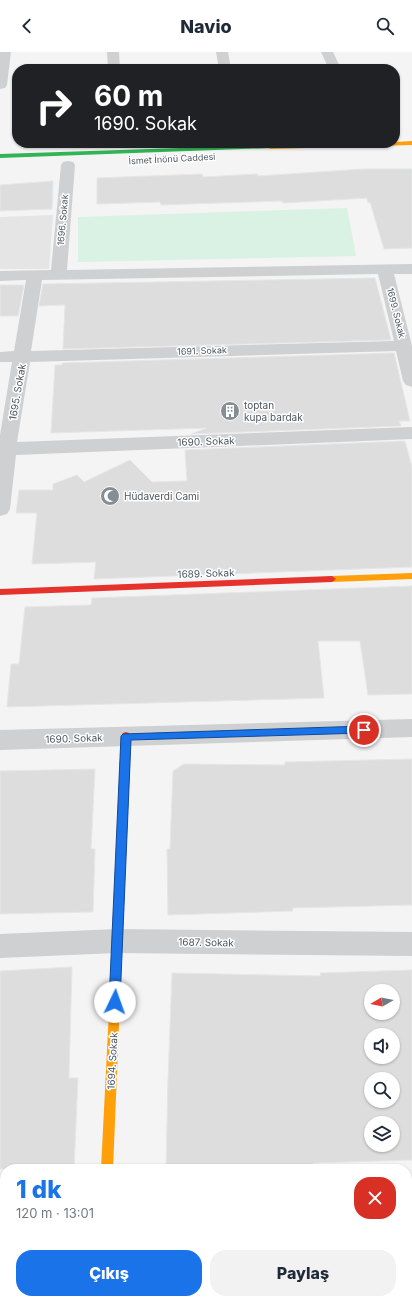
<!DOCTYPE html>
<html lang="tr">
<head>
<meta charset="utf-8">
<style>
	body { margin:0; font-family:Inter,sans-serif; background:#f2f2f3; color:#1f2937; height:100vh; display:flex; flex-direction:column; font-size:15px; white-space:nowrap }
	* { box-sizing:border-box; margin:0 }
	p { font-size:13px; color:#747a83 }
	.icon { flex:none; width:22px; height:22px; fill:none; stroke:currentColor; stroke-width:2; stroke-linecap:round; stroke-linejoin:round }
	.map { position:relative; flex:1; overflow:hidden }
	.details { position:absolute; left:0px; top:1112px; width:412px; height:140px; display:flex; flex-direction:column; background:#fff; border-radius:16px 16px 0 0; box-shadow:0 1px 3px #0004 }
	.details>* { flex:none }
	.top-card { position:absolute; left:12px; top:12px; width:388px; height:84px; border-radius:16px; box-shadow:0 1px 3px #0004; background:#202124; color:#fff; overflow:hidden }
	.needle { width:26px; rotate:260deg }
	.tools { position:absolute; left:364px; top:932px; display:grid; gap:8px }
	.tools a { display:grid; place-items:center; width:36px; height:36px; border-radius:50%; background:#fff; box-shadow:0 1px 3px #0004; font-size:20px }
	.pin { position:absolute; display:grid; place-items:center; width:34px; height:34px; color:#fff; margin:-17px; border:2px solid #fff; border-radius:50%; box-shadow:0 1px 4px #0007 }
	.me { position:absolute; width:44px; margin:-22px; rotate:3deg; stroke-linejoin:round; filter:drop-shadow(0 0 3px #0008) }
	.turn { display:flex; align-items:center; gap:14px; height:84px; padding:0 16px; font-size:18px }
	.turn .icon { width:52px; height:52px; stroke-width:2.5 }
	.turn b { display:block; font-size:28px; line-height:34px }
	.round { display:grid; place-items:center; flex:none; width:42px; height:42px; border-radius:16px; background:#f2f2f3 }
	.summary { display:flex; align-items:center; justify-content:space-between; height:68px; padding:0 16px }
	h1 { font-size:24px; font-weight:800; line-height:30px; color:#1a73e8 }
	.button { display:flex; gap:8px; margin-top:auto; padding:8px 16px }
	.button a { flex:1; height:46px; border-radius:16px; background:#1a73e8; color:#fff; font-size:16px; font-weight:800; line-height:46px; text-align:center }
	.button a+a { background:#f2f2f3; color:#1f2937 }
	header { display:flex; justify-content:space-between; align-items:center; height:52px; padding:0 16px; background:#fff; font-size:18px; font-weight:800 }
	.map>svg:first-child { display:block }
	.education { fill:#e6e5e6 }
	.green { fill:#d9f2e3 }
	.building { fill:#ddddde; stroke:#e5e6e7; fill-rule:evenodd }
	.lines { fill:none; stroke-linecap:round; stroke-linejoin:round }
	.street { fill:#ced0d2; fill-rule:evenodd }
	.fast { fill:#30b455; fill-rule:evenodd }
	.slow { fill:#ff9f0a; fill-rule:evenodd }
	.jam { fill:#e5322d; fill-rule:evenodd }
	.route { fill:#1a73e8; stroke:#114b97 }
	.labels { text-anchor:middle; stroke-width:3; stroke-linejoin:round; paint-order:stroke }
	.far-street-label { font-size:9px; fill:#4a5661; stroke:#fff }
	.street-label { font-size:10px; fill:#4a5661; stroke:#fff }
	.poi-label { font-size:10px; fill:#4a5661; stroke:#fff; text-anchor:start }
</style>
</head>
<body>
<header><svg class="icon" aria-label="back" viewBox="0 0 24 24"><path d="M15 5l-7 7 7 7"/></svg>Navio<svg class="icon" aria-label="search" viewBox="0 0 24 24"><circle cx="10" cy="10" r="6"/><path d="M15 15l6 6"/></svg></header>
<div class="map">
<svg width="412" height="1252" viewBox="0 0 412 1252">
	<rect width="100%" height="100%" fill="#f4f4f4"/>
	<!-- education -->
	<polygon class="education" points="53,163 49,217 0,217 0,165"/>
	<!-- green -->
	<polygon class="green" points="347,156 356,204 78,210 78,165"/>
	<!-- building -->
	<g class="building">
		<polygon points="364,117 412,117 412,196 384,197 370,150 368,151 367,146 283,151 282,149 161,153 160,150 97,152 97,126 202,122 203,125 257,122 258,124"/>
		<polygon points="53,129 52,157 0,159 0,133"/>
		<polygon points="375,226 391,288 63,297 65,253 39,254 43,232"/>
		<polygon points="0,233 24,233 18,264 0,264"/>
		<polygon points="394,301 410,369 399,369 401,374 191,382 207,376 51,381 55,313 62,313 62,311"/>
		<polygon points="405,389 412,415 412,515 94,527 96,510 32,512 37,461 16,461 19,438 53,438 53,432 77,423 84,430 130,408 152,430 187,429 185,398"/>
		<polygon points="412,534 412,642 368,643 360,589 318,589 324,646 7,655 11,612 19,612 25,555 91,553 92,546"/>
		<polygon points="412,707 412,853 292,856 293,859 168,863 167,797 170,797 173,719 184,712 285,713 285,710"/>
		<polygon points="95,717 91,797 95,797 93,860 0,862 0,719"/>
		<polygon points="72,915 69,1026 78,1026 74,1117 0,1117 0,919"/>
		<path d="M412 918V1108L313 1111 314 1117H166L168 1027 172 921 321 924 320 921ZM371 939H393V961H371ZM371 983H393V1005H371ZM371 1027H393V1049H371ZM371 1071H393V1093H371Z"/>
	</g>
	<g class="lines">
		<!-- street -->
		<g class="street">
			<polygon points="0,0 11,0 7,33 5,36 0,37"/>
			<polygon points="107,0 119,0 120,17 108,17"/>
			<polygon points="216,0 228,0 231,17 219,17"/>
			<polygon points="321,0 333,0 341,17 329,17"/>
			<path d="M68 109 73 110 75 113 67 218 412 212V222H394L412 294V335L406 333 403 329 396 299 30 310 17 390 412 375V387L16 403 10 457 7 462 0 464V383L12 310H0V300L14 299 26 228 0 229V219L51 218 61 113 63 110ZM378 222 394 289 31 299 42 228Z"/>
			<polygon points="412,667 412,685 0,698 0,678"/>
			<polygon points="117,877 412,880 412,904 117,901 0,906 0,882"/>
			<rect x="407" y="1150" width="5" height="30"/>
			<rect x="0" y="1161" width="5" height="30"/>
			<polygon points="86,1247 118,1247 117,1252 85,1252"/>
		</g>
		<!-- fast -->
		<polygon class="fast" points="270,93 272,94 272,96 0,106 0,102"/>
		<!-- slow -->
		<g class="slow">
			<polygon points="412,89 412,93 270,97 267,95 270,93 395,91 395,90"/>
			<polygon points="412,521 412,527 332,530 328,527 332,524"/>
			<polygon points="117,895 121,896 122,900 113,1117 101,1117 112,900 113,896"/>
		</g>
		<!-- jam -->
		<g class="jam">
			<polygon points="332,524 336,527 332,530 0,543 0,537"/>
			<polygon points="126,680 129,681 131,684 122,900 121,904 117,905 113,904 112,900 121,684 123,681"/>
		</g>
	</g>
	<!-- route -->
	<polygon class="route" points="364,674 368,675 369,678 368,680 364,681 131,688 120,950 119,954 115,955 111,954 109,950 121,684 123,682"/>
	<!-- icons -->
	<defs>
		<g id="building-disc" transform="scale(1)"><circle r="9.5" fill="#868d94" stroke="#fff"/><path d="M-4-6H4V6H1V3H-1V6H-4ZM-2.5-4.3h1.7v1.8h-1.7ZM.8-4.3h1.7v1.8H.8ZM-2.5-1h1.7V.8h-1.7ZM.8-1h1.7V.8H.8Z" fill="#fff"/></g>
		<g id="mosque-disc" transform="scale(1)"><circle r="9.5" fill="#868d94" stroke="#fff"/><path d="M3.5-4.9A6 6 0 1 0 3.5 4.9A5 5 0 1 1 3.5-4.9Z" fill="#fff"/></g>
	</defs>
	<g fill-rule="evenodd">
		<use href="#building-disc" x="230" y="359"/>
		<use href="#mosque-disc" x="110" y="444"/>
	</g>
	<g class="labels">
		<!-- far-street labels -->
		<g class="far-street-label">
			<text transform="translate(172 107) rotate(-3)" y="3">İsmet İnönü Caddesi</text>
			<text transform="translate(63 168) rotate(-85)" y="3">1696. Sokak</text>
			<text transform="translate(396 261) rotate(76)" y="3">1699. Sokak</text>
			<text transform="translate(202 299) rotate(-2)" y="3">1691. Sokak</text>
		</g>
		<!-- street labels -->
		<g class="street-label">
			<text transform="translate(17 340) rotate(-80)" y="4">1695. Sokak</text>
			<text transform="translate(206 389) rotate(-2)" y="4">1690. Sokak</text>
			<text transform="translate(206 521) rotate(-2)" y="4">1689. Sokak</text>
			<text transform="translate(74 686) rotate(-2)" y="4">1690. Sokak</text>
			<text transform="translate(206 890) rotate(1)" y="4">1687. Sokak</text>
			<text transform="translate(112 1009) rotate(-87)" y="4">1694. Sokak</text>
		</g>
		<!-- poi labels -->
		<g class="poi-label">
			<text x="244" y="357">toptan<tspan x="244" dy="12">kupa bardak</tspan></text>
			<text x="124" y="448">Hüdaverdi Cami</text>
		</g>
	</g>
</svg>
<div class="tools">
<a><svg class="needle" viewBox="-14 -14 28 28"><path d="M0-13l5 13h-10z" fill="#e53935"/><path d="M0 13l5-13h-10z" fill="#747a83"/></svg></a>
<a><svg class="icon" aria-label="sound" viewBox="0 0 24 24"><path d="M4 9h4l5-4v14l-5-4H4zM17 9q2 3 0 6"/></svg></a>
<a><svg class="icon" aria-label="search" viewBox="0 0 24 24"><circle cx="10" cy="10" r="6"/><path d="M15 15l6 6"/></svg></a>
<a><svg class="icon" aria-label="layers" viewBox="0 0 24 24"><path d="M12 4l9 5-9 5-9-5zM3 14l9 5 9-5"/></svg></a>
</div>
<div class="pin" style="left:364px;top:678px;background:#d93025"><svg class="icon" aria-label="arrive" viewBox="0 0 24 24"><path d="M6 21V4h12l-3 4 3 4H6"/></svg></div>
<svg class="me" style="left:115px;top:950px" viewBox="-20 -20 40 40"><circle r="19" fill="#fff"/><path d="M0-13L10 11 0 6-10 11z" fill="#1a73e8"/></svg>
<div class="top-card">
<div class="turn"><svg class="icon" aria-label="right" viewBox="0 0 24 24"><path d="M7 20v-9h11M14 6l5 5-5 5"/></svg><div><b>60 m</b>1690. Sokak</div></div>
</div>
<section class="details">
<div class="summary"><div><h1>1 dk</h1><p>120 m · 13:01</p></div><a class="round" style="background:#d93025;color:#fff"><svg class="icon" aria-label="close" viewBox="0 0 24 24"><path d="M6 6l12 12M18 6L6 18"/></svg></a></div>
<div class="button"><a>Çıkış</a><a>Paylaş</a></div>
</section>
</div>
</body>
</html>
